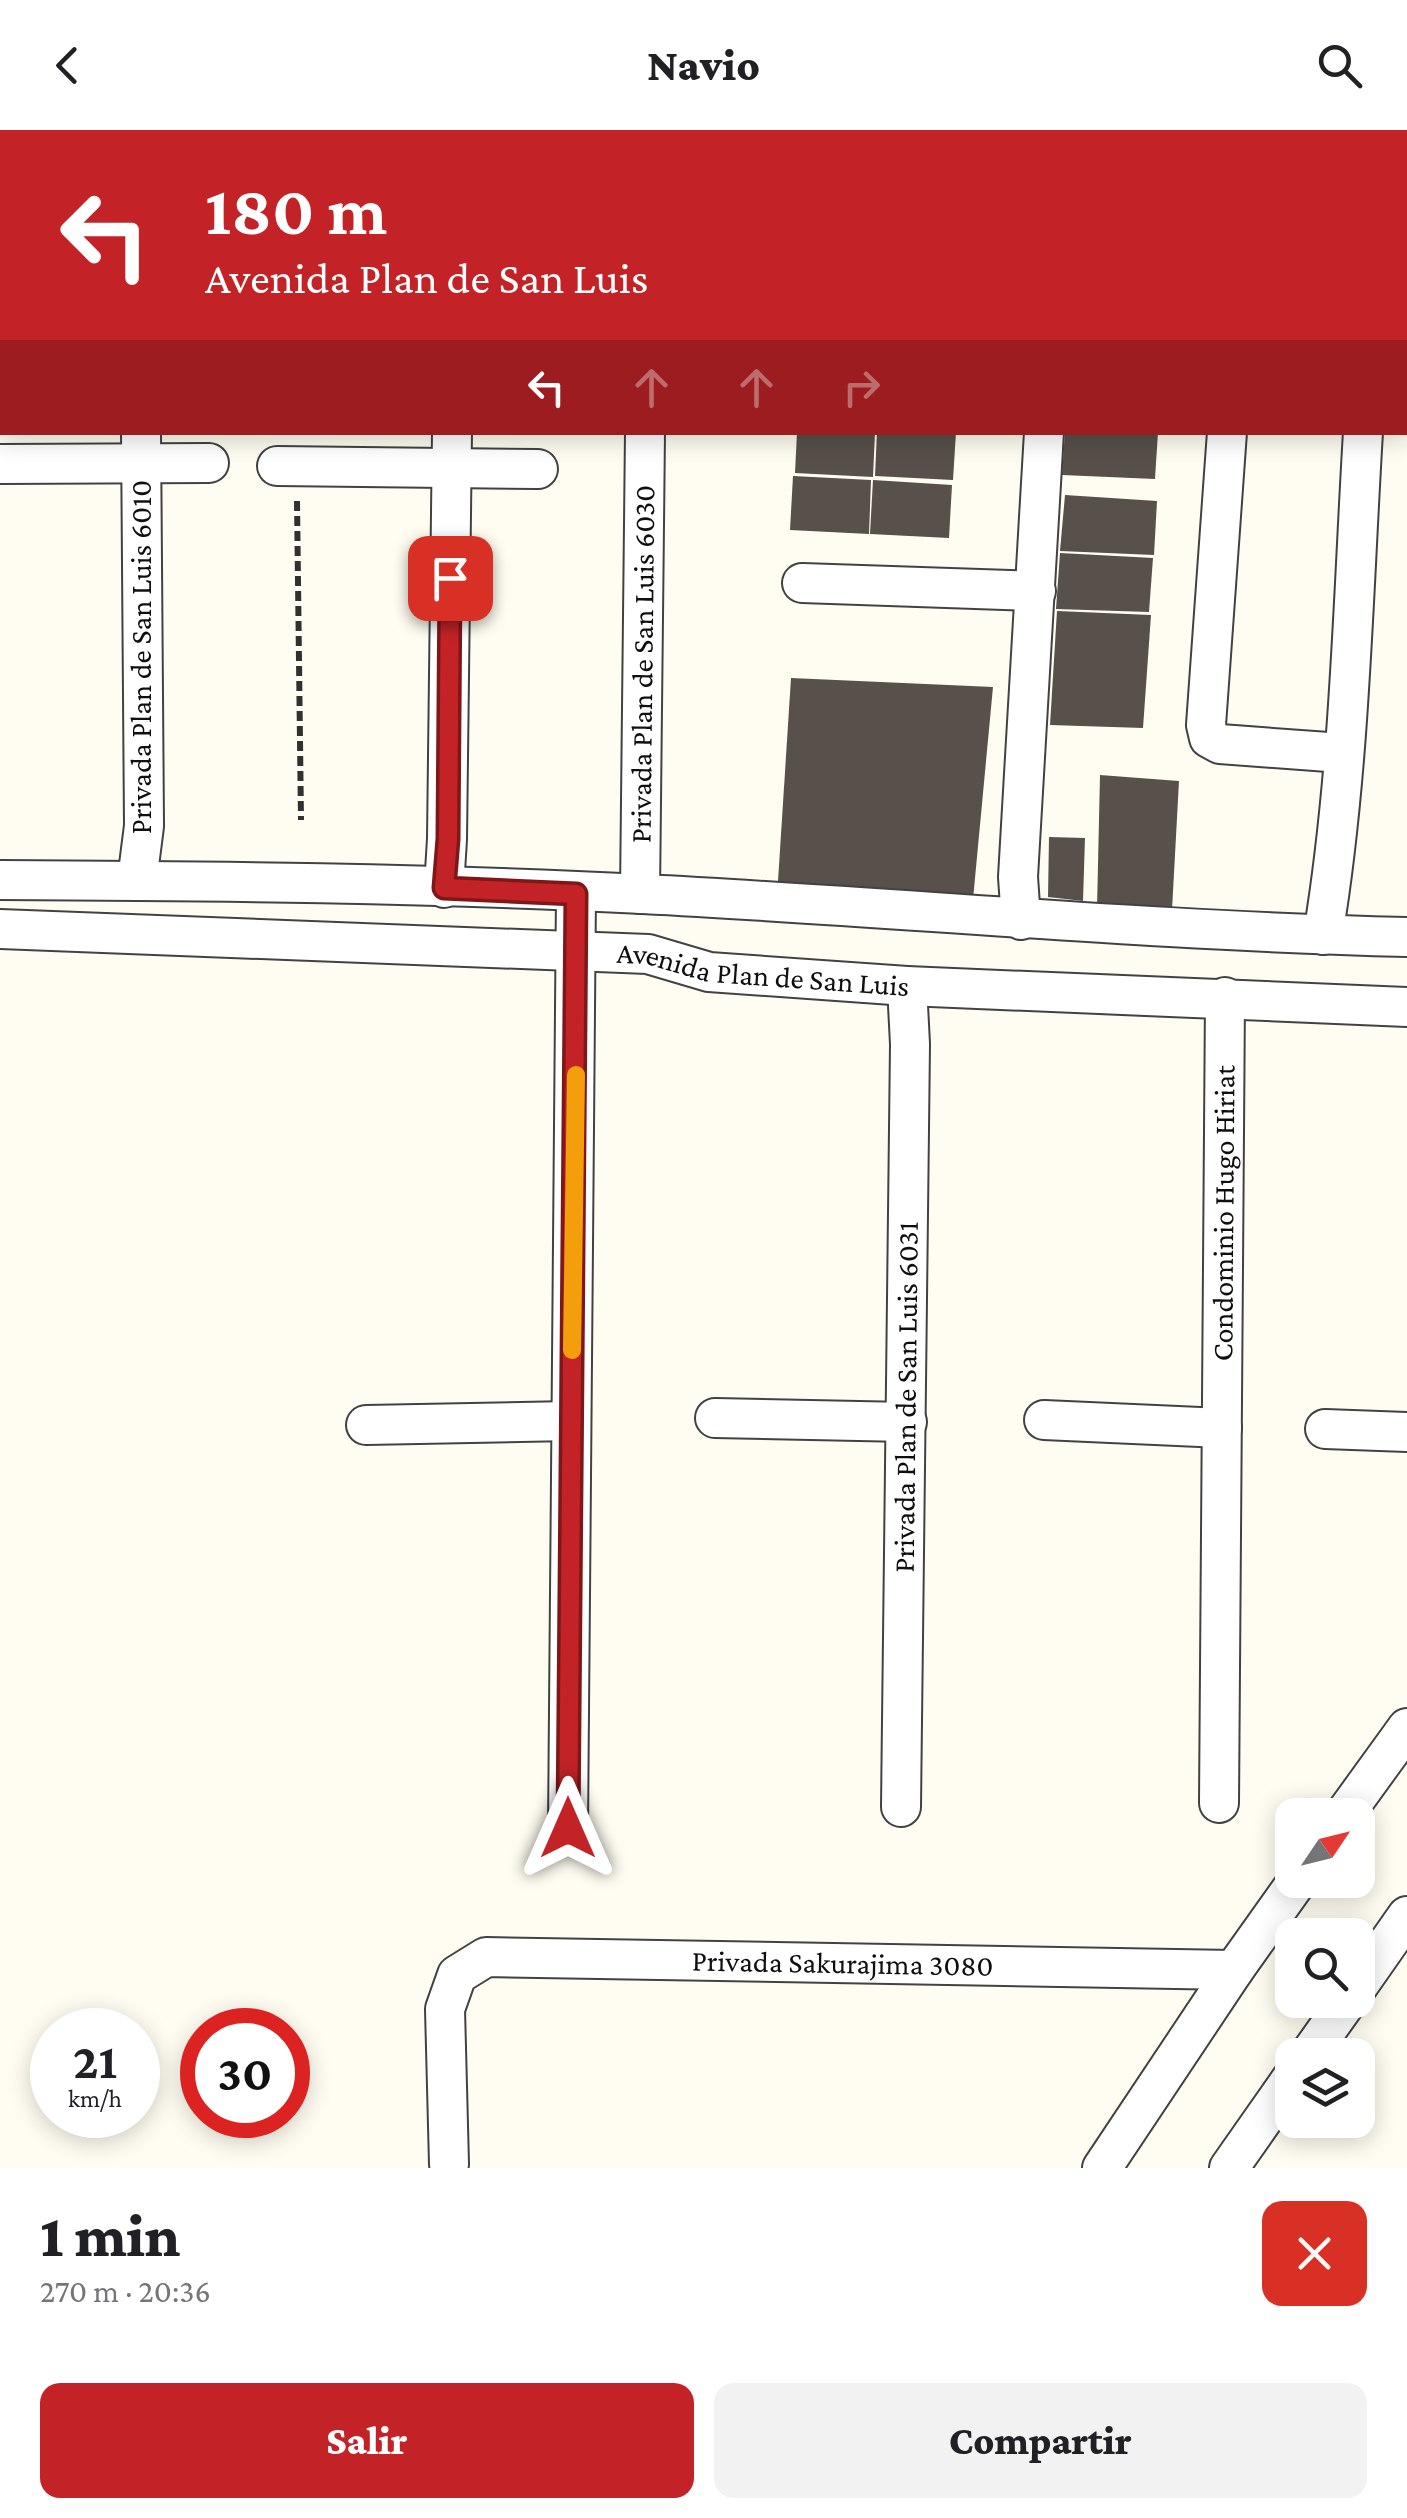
<!DOCTYPE html>
<html lang="es">
<head>
<meta charset="utf-8">
<style>
	body { margin:0; font-family:"Crimson Pro",serif; background:#f2f2f2; color:#202124; height:100vh; display:flex; flex-direction:column; font-size:38px; white-space:nowrap }
	* { box-sizing:border-box; margin:0 }
	p { font-size:32px; color:#757577 }
	.icon { flex:none; width:55px; height:55px; fill:none; stroke:currentColor; stroke-width:2; stroke-linecap:round; stroke-linejoin:round }
	.map { position:relative; height:2038px; overflow:hidden }
	.sheet { display:flex; flex-direction:column; background:#fff; flex:1 }
	.sheet>* { flex:none }
	.hud { position:absolute; left:0px; top:0px; width:1408px; height:305px; box-shadow:0 5px 25px #0003; background:#c32327; color:#fff; overflow:hidden }
	.needle { width:65px; rotate:55deg }
	.fabs { position:absolute; left:1275px; top:1668px; display:grid; gap:20px }
	.fabs a { display:grid; place-items:center; width:100px; height:100px; border-radius:20px; background:#fff; box-shadow:0 5px 25px #0003; font-size:50px }
	.speed { position:absolute; left:30px; top:1878px; display:flex; gap:20px; font-size:50px; font-weight:700; text-align:center }
	.speed>* { display:grid; place-content:center; width:130px; height:130px; border-radius:50%; background:#fff; box-shadow:0 5px 25px #0003; line-height:1 }
	.speed small { font-size:25px; font-weight:400 }
	.speed .limit { border:15px solid #d22; background:#fff; color:#111 }
	.pin { position:absolute; display:grid; place-items:center; width:85px; height:85px; color:#fff; margin:-42px; border-radius:20px; box-shadow:0 5px 15px #0006 }
	.me { position:absolute; width:110px; margin:-55px; rotate:0deg; stroke-linejoin:round; filter:drop-shadow(0 0 8px #0008) }
	.turn { display:flex; align-items:center; gap:35px; height:210px; padding:0 40px; font-size:45px }
	.turn .icon { width:130px; height:130px; stroke-width:2.5 }
	.turn b { display:block; font-size:70px; line-height:85px }
	.lanes { display:flex; align-items:center; height:95px; padding:0 40px; background:#0003; justify-content:center; gap:50px; direction:ltr }
	.lanes .off { opacity:.35 }
	.round { display:grid; place-items:center; flex:none; width:105px; height:105px; border-radius:20px; background:#f2f2f2 }
	.head { display:flex; align-items:center; justify-content:space-between; height:170px; padding:0 40px }
	h1 { font-size:60px; font-weight:800; line-height:75px }
	.action { display:flex; gap:20px; margin-top:auto; padding:20px 40px }
	.action a { flex:1; height:115px; border-radius:20px; background:#c32327; color:#fff; font-size:40px; font-weight:800; line-height:115px; text-align:center }
	.action a+a { background:#f2f2f2; color:#202124 }
	header { display:flex; justify-content:space-between; align-items:center; height:130px; padding:0 40px; background:#fff; font-size:45px; font-weight:800 }
	.map>svg:first-child { display:block }
	.building { fill:#58504b }
	.lines { fill:none; stroke-linecap:round; stroke-linejoin:round }
	.minor-casing { stroke:#424242; stroke-width:42 }
	.path { stroke:#313131; stroke-width:6; stroke-dasharray:10 5; stroke-linecap:butt }
	.minor { stroke:#fff; stroke-width:38 }
	.route-casing { stroke:#7f1719; stroke-width:25 }
	.route { stroke:#c32327; stroke-width:18 }
	.slow { stroke:#f59e0b; stroke-width:18 }
	.labels { text-anchor:middle; stroke-width:10; stroke-linejoin:round; paint-order:stroke }
	.street-label { font-size:30px; fill:#0f0f0f; stroke:#fff }
</style>
</head>
<body>
<header><svg class="icon" aria-label="back" viewBox="0 0 24 24"><path d="M15 5l-7 7 7 7"/></svg>Navio<svg class="icon" aria-label="search" viewBox="0 0 24 24"><circle cx="10" cy="10" r="6"/><path d="M15 15l6 6"/></svg></header>
<div class="map">
<svg width="1407" height="2038" viewBox="0 0 1407 2038">
	<rect width="100%" height="100%" fill="#fffdf1"/>
	<!-- building -->
	<g class="building">
		<polygon points="797,302 875,302 873,347 795,343"/>
		<polygon points="877,302 956,302 953,350 875,346"/>
		<polygon points="1065,302 1158,302 1155,349 1062,345"/>
		<polygon points="793,346 871,350 869,404 790,400"/>
		<polygon points="873,350 952,355 949,408 870,404"/>
		<polygon points="1065,365 1157,371 1154,425 1060,421"/>
		<polygon points="1060,423 1153,428 1149,482 1056,479"/>
		<polygon points="1057,481 1151,485 1143,598 1050,595"/>
		<polygon points="791,548 993,557 972,780 777,767"/>
		<polygon points="1100,645 1179,651 1172,780 1097,779"/>
		<polygon points="1049,707 1085,708 1083,771 1048,767"/>
	</g>
	<g class="lines">
		<!-- minor casing -->
		<g class="minor-casing">
			<g id="minor">
				<polyline points="139,0 139,2"/>
				<polyline points="461,2 461,0"/>
				<polyline points="649,2 649,0"/>
				<polyline points="1066,2 1066,0"/>
				<polyline points="1248,2 1248,0"/>
				<polyline points="1383,2 1383,0"/>
				<polyline points="1227,302 1206,595 1209,608 1220,614 1342,623"/>
				<polyline points="0,334 209,333"/>
				<polyline points="277,336 538,339"/>
				<polyline points="802,453 1036,461"/>
				<path d="M0 750C214 751 430 753 643 764 898 777 1152 801 1407 807"/>
				<polyline points="137,751 144,696 141,302"/>
				<polyline points="444,758 447,709 452,302"/>
				<path id="s1" d="M640 764 645 302"/>
				<polyline points="1021,790 1018,747 1044,302"/>
				<path id="s2" d="M0 799 648 824 709 842 907 856 1407 877"/>
				<path d="M1323 805C1350 643 1353 467 1363 302"/>
				<polyline points="715,1288 907,1292"/>
				<polyline points="1044,1290 1222,1298"/>
				<polyline points="366,1295 571,1291"/>
				<polyline points="1325,1299 1407,1302"/>
				<path id="s3" d="M1219 1673 1225 867"/>
				<path id="s4" d="M901 1677 910 914 907 856"/>
				<polyline points="1344,1685 1407,1598"/>
				<polyline points="568,1698 576,763"/>
				<polyline points="1358,1856 1407,1786"/>
				<polyline points="1309,1925 1348,1870"/>
				<path id="s5" d="M449 2034 445 1879 457 1845 486 1827 1234 1840"/>
				<polyline points="1102,2038 1234,1840 1298,1750"/>
				<polyline points="1229,2038 1292,1948"/>
			</g>
		</g>
		<!-- path -->
		<g class="path">
			<polyline points="298,0 298,2"/>
			<polyline points="297,371 301,690"/>
		</g>
		<!-- minor -->
		<use href="#minor" class="minor"/>
	</g>
	<g class="lines">
		<!-- route casing -->
		<g class="route-casing">
			<polyline id="route" points="450,448 448,709 444,758 576,764 568,1698"/>
		</g>
		<!-- route -->
		<use href="#route" class="route"/>
		<!-- slow -->
		<polyline class="slow" points="572,1220 576,945"/>
	</g>
	<g class="labels">
		<!-- street labels -->
		<g class="street-label">
			<text transform="translate(141 527) rotate(-90)" y="10">Privada Plan de San Luis 6010</text>
			<text dy="10" stroke="none"><textPath href="#s1" startOffset="230">Privada Plan de San Luis 6030</textPath></text>
			<text dy="10" stroke="none"><textPath href="#s2" startOffset="765">Avenida Plan de San Luis</textPath></text>
			<text dy="10" stroke="none"><textPath href="#s3" startOffset="590">Condominio Hugo Hiriat</textPath></text>
			<text dy="10" stroke="none"><textPath href="#s4" startOffset="410">Privada Plan de San Luis 6031</textPath></text>
			<text dy="10" stroke="none"><textPath href="#s5" startOffset="582">Privada Sakurajima 3080</textPath></text>
		</g>
	</g>
</svg>
<div class="fabs">
<a><svg class="needle" viewBox="-14 -14 28 28"><path d="M0-13l5 13h-10z" fill="#e53935"/><path d="M0 13l5-13h-10z" fill="#757577"/></svg></a>
<a><svg class="icon" aria-label="search" viewBox="0 0 24 24"><circle cx="10" cy="10" r="6"/><path d="M15 15l6 6"/></svg></a>
<a><svg class="icon" aria-label="layers" viewBox="0 0 24 24"><path d="M12 4l9 5-9 5-9-5zM3 14l9 5 9-5"/></svg></a>
</div>
<div class="speed"><div>21<small>km/h</small></div><div class="limit">30</div></div>
<div class="pin" style="left:450px;top:448px;background:#d93025"><svg class="icon" aria-label="arrive" viewBox="0 0 24 24"><path d="M6 21V4h12l-3 4 3 4H6"/></svg></div>
<svg class="me" style="left:568px;top:1698px" viewBox="-20 -20 40 40"><path d="M0-17L14 15 0 8-14 15z" fill="#c32327" stroke="#fff" stroke-width="4"/></svg>
<div class="hud">
<div class="turn"><svg class="icon" aria-label="left" viewBox="0 0 24 24"><path d="M17 20v-9H6M10 6l-5 5 5 5"/></svg><div><b>180 m</b>Avenida Plan de San Luis</div></div>
<div class="lanes"><svg class="icon" aria-label="left" viewBox="0 0 24 24"><path d="M17 20v-9H6M10 6l-5 5 5 5"/></svg><svg class="icon off" aria-label="ahead" viewBox="0 0 24 24"><path d="M12 20V5M6 11l6-6 6 6"/></svg><svg class="icon off" aria-label="ahead" viewBox="0 0 24 24"><path d="M12 20V5M6 11l6-6 6 6"/></svg><svg class="icon off" aria-label="right" viewBox="0 0 24 24"><path d="M7 20v-9h11M14 6l5 5-5 5"/></svg></div>
</div>
</div>
<section class="sheet">
<div class="head"><div><h1>1 min</h1><p>270 m · 20:36</p></div><a class="round" style="background:#d93025;color:#fff"><svg class="icon" aria-label="close" viewBox="0 0 24 24"><path d="M6 6l12 12M18 6L6 18"/></svg></a></div>
<div class="action"><a>Salir</a><a>Compartir</a></div>
</section>
</body>
</html>
